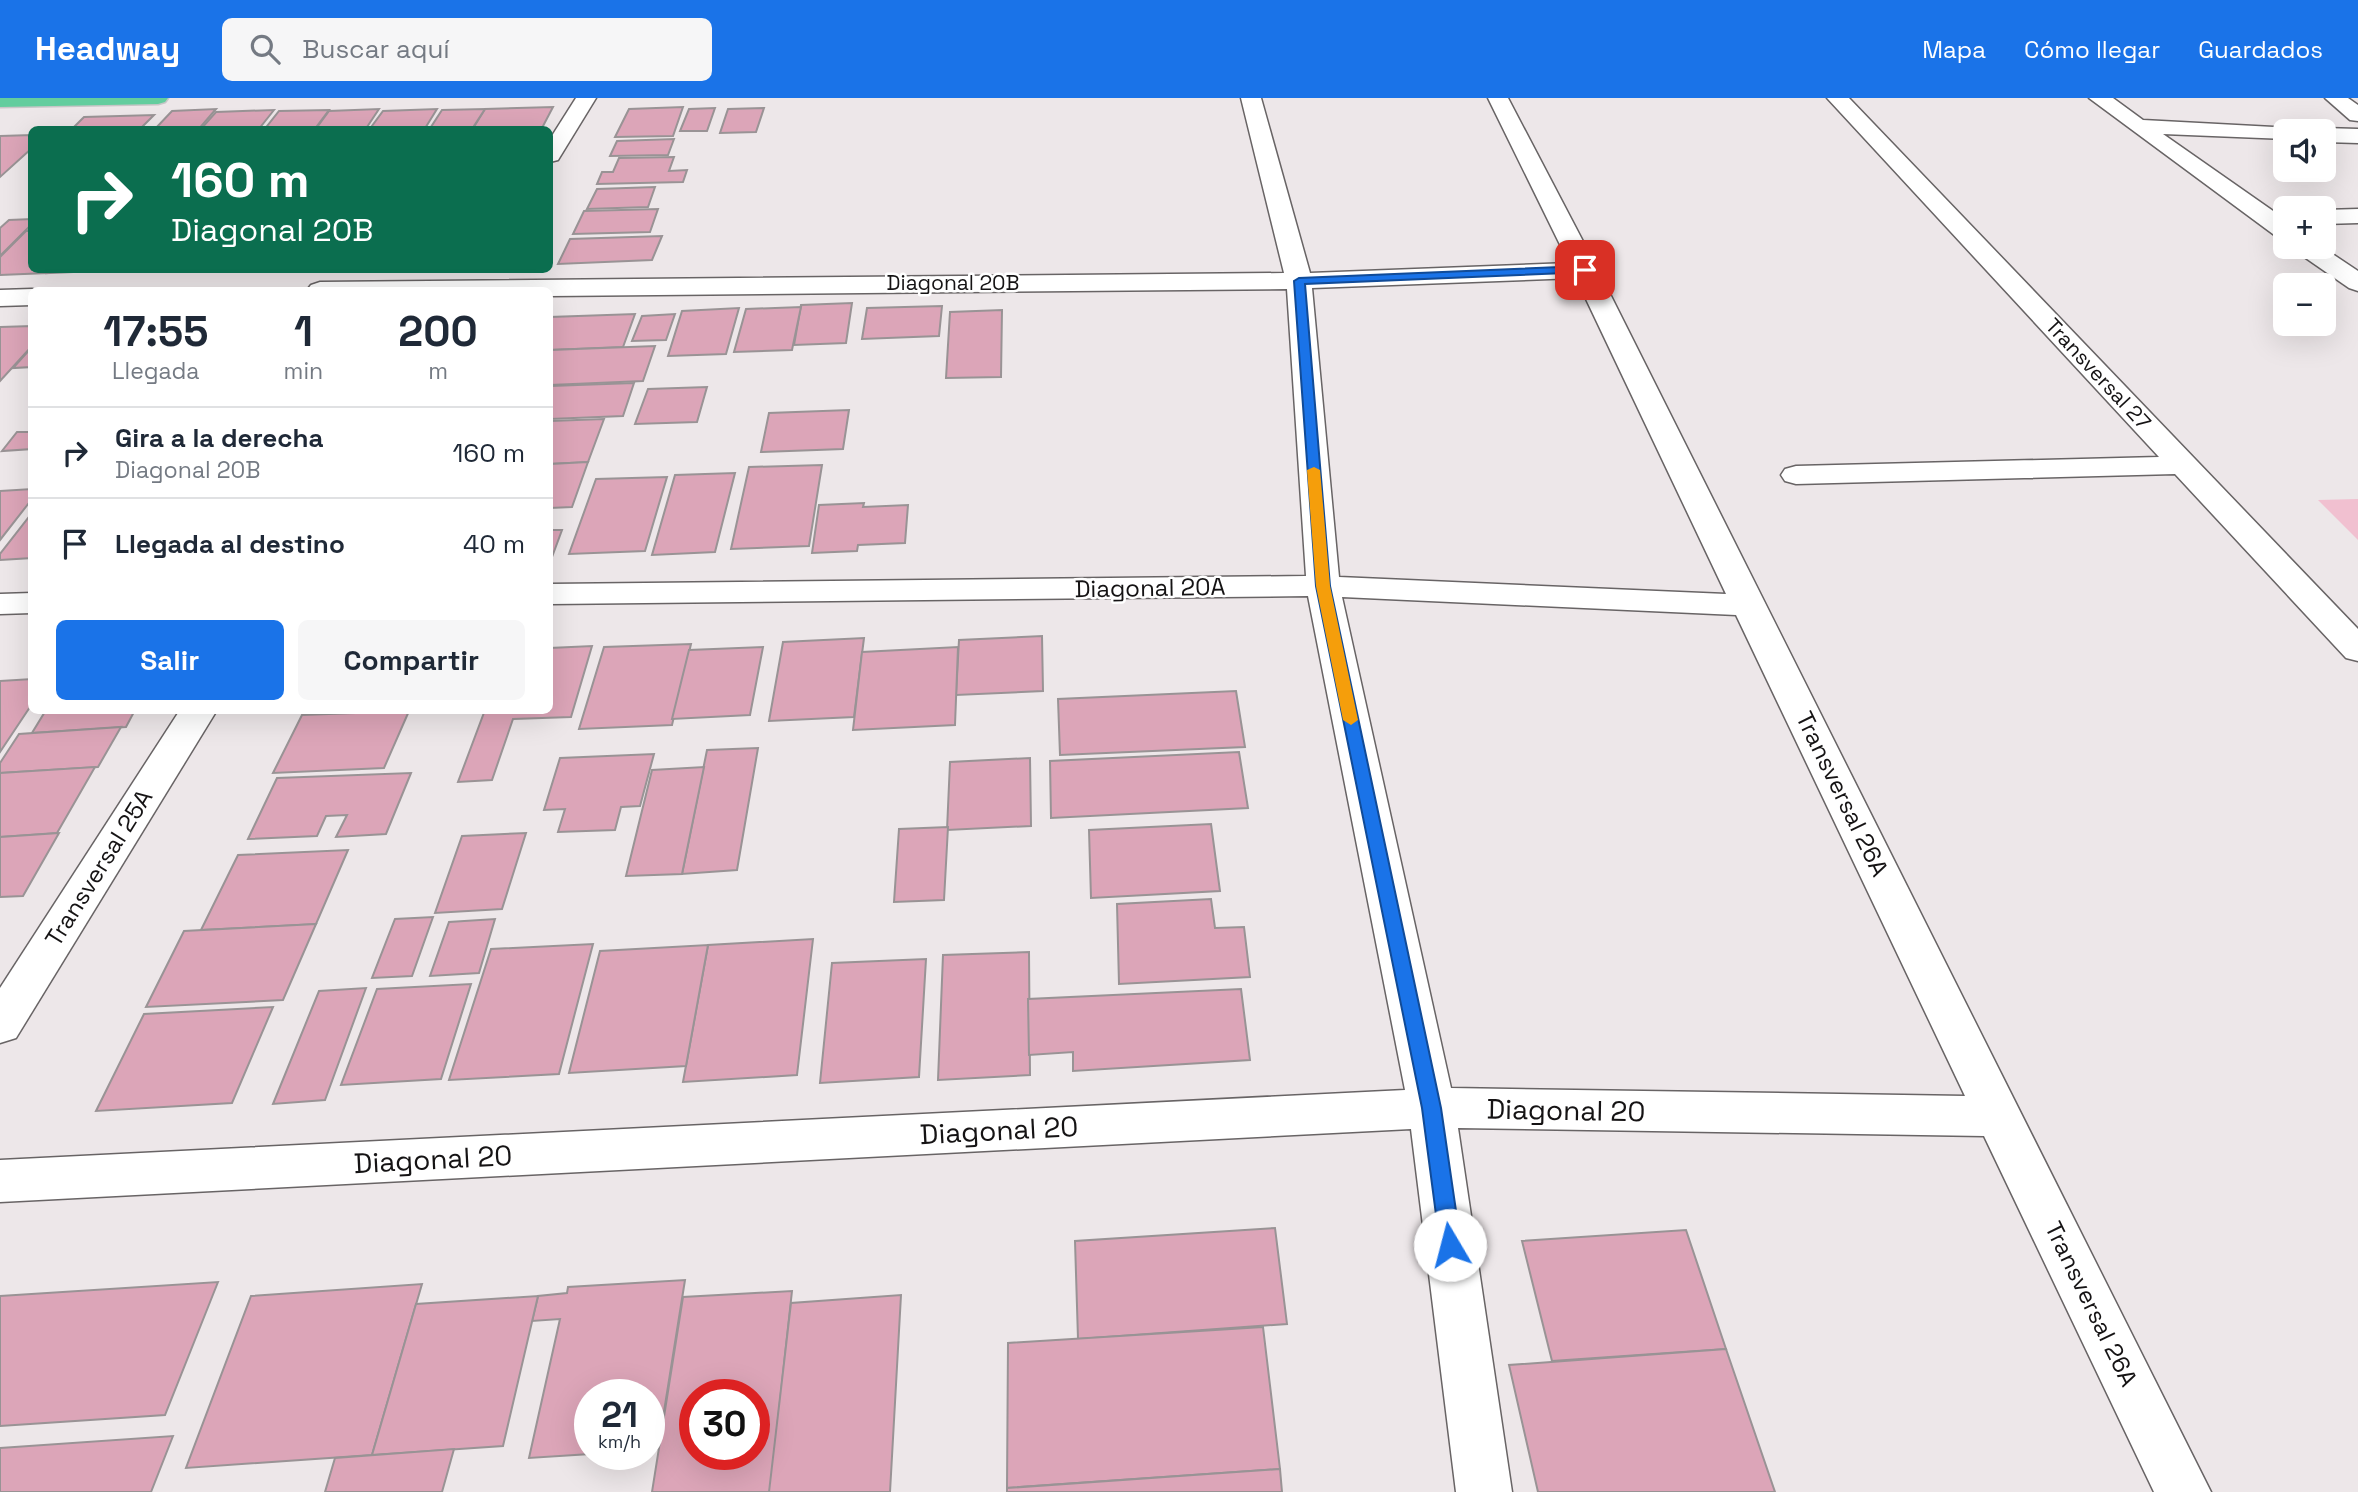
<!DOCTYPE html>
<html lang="es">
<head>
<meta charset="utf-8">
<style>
	body { margin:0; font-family:"Space Grotesk",sans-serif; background:#f6f6f7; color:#1f2937; height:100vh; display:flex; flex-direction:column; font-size:26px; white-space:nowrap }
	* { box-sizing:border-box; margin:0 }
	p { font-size:23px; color:#747a83 }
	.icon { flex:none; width:38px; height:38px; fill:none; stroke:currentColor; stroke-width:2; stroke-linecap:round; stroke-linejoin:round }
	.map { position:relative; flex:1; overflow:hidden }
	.panel { position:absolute; left:28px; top:189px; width:525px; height:427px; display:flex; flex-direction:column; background:#fff; border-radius:10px; box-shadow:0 7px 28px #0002 }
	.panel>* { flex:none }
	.top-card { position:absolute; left:28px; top:28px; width:525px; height:147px; border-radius:10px; box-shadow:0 7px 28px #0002; background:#0b6e4f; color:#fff; overflow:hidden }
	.buttons { position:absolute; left:2273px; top:21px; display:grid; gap:14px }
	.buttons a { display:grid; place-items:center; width:63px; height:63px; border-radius:10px; background:#fff; box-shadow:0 7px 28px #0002; font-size:35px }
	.speed { position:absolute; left:574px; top:1281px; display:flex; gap:14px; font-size:35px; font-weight:700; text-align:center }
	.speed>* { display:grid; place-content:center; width:91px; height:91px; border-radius:50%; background:#fff; box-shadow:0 7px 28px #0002; line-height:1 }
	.speed small { font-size:18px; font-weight:400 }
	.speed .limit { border:10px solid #d22; background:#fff; color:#111 }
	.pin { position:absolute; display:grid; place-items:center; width:60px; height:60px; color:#fff; margin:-30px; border-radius:14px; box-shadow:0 4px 10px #0006 }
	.me { position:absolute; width:77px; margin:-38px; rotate:352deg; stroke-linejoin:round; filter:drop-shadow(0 0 5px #0008) }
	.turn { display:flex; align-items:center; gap:24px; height:147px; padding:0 28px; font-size:32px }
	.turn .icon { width:91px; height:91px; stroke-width:2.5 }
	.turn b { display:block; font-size:49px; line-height:60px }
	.eta { display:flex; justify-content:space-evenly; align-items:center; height:119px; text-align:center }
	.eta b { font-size:42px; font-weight:600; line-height:49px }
	.primary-button { display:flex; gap:14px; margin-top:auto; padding:14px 28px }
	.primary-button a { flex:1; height:80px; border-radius:10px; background:#1a73e8; color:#fff; font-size:28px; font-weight:600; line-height:80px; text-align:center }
	.primary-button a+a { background:#f6f6f7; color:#1f2937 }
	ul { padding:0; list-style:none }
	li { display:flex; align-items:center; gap:21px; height:91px; padding:0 28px; border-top:2px solid #e0e1e3 }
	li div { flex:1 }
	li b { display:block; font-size:26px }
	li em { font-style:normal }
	header { display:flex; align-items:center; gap:42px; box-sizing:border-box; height:98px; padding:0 35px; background:#1a73e8; color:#fff }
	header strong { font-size:33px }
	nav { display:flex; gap:38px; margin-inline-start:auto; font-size:24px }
	.search { width:490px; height:63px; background:#f6f6f7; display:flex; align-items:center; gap:18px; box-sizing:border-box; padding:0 24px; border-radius:10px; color:#747a83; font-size:26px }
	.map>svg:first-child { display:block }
	.green { fill:#f1c0d0 }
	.building { fill:#dca5b8; stroke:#999395; stroke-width:2; fill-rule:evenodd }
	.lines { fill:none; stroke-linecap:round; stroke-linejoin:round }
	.minor-casing { stroke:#686465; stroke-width:3 }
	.highway-casing { stroke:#c7c6c7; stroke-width:3 }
	.minor { fill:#fff; fill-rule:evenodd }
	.highway { fill:#63cd9e; fill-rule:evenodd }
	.route { fill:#1a73e8; stroke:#114b97; stroke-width:2 }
	.slow { fill:#f59e0b }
	.labels { text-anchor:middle; stroke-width:5; stroke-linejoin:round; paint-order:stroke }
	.far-street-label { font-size:21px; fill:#151314; stroke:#fff }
	.street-label { font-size:24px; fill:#151314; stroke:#fff }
	.near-street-label { font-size:28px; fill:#151314; stroke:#fff }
</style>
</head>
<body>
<header>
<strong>Headway</strong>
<div class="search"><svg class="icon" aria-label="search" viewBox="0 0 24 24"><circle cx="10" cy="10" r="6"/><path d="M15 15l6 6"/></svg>Buscar aquí</div>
<nav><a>Mapa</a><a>Cómo llegar</a><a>Guardados</a></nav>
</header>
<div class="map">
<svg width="2358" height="1394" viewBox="0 0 2358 1394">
	<rect width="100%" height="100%" fill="#ede7e9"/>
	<!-- green -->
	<polygon class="green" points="2358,401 2358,442 2318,402"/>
	<!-- building -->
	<g class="building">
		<polygon points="553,9 542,30 472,32 485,11"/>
		<polygon points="683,9 673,38 615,39 629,11"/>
		<polygon points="715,10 707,33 680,33 689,11"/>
		<polygon points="764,10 756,34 720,35 728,11"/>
		<polygon points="216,11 198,32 154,32 172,13"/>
		<polygon points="379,11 365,32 315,32 329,13"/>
		<polygon points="437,11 424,32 369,32 383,13"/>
		<polygon points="485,11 472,31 429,32 442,12"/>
		<polygon points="274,12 258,32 200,32 216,14"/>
		<polygon points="329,12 314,32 264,32 279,13"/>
		<polygon points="154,17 141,30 71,32 84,19"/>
		<polygon points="32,37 32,50 0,79 0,38"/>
		<polygon points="674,41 668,57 610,58 617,43"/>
		<polygon points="674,59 669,73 687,72 683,84 597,86 602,74 613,74 619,60"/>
		<polygon points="655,89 648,109 587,111 597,91"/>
		<polygon points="658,111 650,134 573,136 584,113"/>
		<polygon points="32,121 32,126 0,158 0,130 9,122"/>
		<polygon points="26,133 32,133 32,172 52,172 48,175 0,177 0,159"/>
		<polygon points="662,138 652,162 558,166 570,141"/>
		<polygon points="52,172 119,172 48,175"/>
		<polygon points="852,205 846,245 794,247 801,207"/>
		<polygon points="942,208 939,238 862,241 867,210"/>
		<polygon points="801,209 792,252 734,254 746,211"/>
		<polygon points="739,210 726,256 668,258 682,213"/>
		<polygon points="1002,212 1001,279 946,280 950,214"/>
		<polygon points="635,216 623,249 550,252 550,219"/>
		<polygon points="675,216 666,242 632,243 642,218"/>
		<polygon points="32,228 32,248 0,283 0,229"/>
		<polygon points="655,248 643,283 550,287 550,252"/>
		<polygon points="32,249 32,269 13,270"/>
		<polygon points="634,285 623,318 550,321 550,288"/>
		<polygon points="707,289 697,324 635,326 648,291"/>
		<polygon points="849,312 843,351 761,354 769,315"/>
		<polygon points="604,321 588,364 550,366 550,323"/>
		<polygon points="17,334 32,334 32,351 2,353"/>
		<polygon points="588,364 572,409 550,410 550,366"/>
		<polygon points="822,367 809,448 731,451 749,369"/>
		<polygon points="735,375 715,454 652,457 675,377"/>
		<polygon points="667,379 645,453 569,456 596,381"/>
		<polygon points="32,391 32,401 0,442 0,393"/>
		<polygon points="864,405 863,409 908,407 905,445 858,447 857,453 812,455 819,407"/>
		<polygon points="32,415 32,460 0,462 0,456"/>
		<polygon points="550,432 562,432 552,459 550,459"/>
		<polygon points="1042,538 1043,593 956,597 959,542"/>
		<polygon points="864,540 854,619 769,623 783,544"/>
		<polygon points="691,546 672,627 579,631 604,549"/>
		<polygon points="592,548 571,619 513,621 492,682 458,684 485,612 550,612 550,550"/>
		<polygon points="763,549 750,617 672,621 689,552"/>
		<polygon points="958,549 955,627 853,632 862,554"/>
		<polygon points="32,581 32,606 0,654 0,583"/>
		<polygon points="1236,593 1245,649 1060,657 1058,601"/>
		<polygon points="46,612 135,612 126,629 32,635"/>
		<polygon points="409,613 384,670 273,675 302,617"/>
		<polygon points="121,629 98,669 0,675 0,665 19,636"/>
		<polygon points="758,650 737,772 682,776 707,652"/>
		<polygon points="1239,654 1248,710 1051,720 1050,663"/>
		<polygon points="654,656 640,708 621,709 615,732 558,734 565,711 544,712 560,660"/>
		<polygon points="1030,660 1031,728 947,732 950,664"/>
		<polygon points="95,669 57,735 0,739 0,675"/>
		<polygon points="704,669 682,776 626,778 652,672"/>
		<polygon points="411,675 386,736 336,739 347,717 326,718 317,738 248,741 277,680"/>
		<polygon points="1211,726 1220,793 1091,800 1089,732"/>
		<polygon points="948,729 944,802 894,804 899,731"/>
		<polygon points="59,735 23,798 0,799 0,739"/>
		<polygon points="526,735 502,811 435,815 462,738"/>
		<polygon points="348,752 316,826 201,832 238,757"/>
		<polygon points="1211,801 1215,830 1244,829 1250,879 1119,886 1117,806"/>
		<polygon points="433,819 412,878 372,880 395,821"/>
		<polygon points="495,821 479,875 430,878 449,824"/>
		<polygon points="316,826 283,902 146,909 184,833"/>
		<polygon points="813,841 797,977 683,984 708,847"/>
		<polygon points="593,846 559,976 449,982 491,851"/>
		<polygon points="708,847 686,968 569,975 600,853"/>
		<polygon points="1029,854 1030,977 938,982 943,857"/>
		<polygon points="926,861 919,979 820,985 832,865"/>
		<polygon points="471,886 441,981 341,987 377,891"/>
		<polygon points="366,890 325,1002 273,1006 319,893"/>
		<polygon points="1241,891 1250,962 1073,973 1073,954 1029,957 1028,901"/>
		<polygon points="273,909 232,1005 96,1013 144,916"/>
		<polygon points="1275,1130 1287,1226 1078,1241 1075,1143"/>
		<polygon points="1686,1132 1726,1251 1552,1263 1522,1143"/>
		<polygon points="685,1182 658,1351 649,1352 649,1297 590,1297 590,1356 529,1360 560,1221 532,1223 538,1198 567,1195 568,1189"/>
		<polygon points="218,1184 165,1317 0,1328 0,1198"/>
		<polygon points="422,1186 372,1357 186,1370 251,1198"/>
		<path d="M792 1193 770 1394H652L683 1199ZM695 1297H754V1356H695Z"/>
		<polygon points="901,1197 890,1394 769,1394 791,1205"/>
		<polygon points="538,1198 503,1348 372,1357 416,1206"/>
		<polygon points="1263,1229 1280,1371 1007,1390 1008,1245"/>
		<polygon points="1726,1251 1775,1394 1538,1394 1509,1267"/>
		<polygon points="173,1338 151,1394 0,1394 0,1350"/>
		<polygon points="454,1351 442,1394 325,1394 335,1360"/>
		<polygon points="1280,1371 1282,1394 1007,1394 1007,1390"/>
	</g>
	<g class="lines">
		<!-- minor casing -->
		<g class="minor-casing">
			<g id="minor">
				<polygon points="576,0 596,0 558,62 550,64 550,41"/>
				<path d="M1241 0H1261L1310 175 1569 165 1488 0H1508L1598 172 2211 1394H2154L1984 1038 1458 1030 1512 1394H1456L1411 1031 0 1104V1062L1405 992 1308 498 550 506V486L1306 478 1287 191 550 198V192H307L311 187 320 184 1284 175ZM1576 180 1726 496 1339 479 1312 190ZM1342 499 1736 517 1965 998 1451 990Z"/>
				<polygon points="1827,0 1849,0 2358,531 2358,563 2346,560 2175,376 1796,386 1785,383 1781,377 1785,371 1796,368 2159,359"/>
				<polygon points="2089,0 2113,0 2143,22 2294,30 2296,33 2286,33 2286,41 2163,36 2286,122 2286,141 2277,139"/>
				<polygon points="2325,0 2348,0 2358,7 2358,23 2350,22"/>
				<polygon points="2324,30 2358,31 2358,45 2324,44 2324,33 2316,33"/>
				<polygon points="2358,111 2358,125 2324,126 2324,112"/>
				<polygon points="2294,149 2322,149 2358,173 2358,193 2349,190 2297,154"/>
				<polygon points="32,191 37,192 32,192 32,207 0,208 0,192"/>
				<polygon points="32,495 32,515 0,516 0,496"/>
				<polygon points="180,612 217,612 16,940 0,945 0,890"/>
			</g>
		</g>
		<!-- highway casing -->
		<g class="highway-casing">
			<polygon id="highway" points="0,0 168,0 165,4 158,6 0,9"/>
		</g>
		<!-- minor -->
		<use href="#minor" class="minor"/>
		<!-- highway -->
		<use href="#highway" class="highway"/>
	</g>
	<!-- route -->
	<polygon class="route" points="1585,168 1591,172 1589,174 1305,186 1330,488 1441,1010 1461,1147 1458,1154 1450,1157 1443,1154 1440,1147 1422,1010 1316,488 1294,183 1299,180"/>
	<!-- slow -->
	<polygon class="slow" points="1314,369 1320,372 1330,488 1358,622 1351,627 1343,622 1316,488 1307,372"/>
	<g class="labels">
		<!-- far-street labels -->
		<g class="far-street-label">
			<text x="953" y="192">Diagonal 20B</text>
			<text transform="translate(2098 276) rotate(47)" y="7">Transversal 27</text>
		</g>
		<!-- street labels -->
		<g class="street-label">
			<text transform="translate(1150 490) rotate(-1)" y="8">Diagonal 20A</text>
			<text transform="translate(1842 696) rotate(64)" y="8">Transversal 26A</text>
			<text transform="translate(99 770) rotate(-58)" y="8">Transversal 25A</text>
			<text transform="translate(2091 1206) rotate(64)" y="8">Transversal 26A</text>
		</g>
		<!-- near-street labels -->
		<g class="near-street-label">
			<text transform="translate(1566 1012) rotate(1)" y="10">Diagonal 20</text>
			<text transform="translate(999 1032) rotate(-3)" y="10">Diagonal 20</text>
			<text transform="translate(433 1061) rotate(-3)" y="10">Diagonal 20</text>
		</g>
	</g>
</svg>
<div class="buttons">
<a><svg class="icon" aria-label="sound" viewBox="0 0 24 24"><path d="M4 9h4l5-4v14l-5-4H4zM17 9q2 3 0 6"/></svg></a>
<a>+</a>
<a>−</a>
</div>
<div class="speed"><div>21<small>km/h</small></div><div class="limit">30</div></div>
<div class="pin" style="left:1585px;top:172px;background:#d93025"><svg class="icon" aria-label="arrive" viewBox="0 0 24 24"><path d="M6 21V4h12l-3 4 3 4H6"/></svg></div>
<svg class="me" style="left:1450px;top:1147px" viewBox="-20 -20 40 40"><circle r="19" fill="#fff"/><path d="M0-13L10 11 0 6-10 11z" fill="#1a73e8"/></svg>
<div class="top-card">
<div class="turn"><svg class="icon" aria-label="right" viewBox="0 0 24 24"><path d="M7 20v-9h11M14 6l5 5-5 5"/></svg><div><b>160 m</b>Diagonal 20B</div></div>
</div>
<section class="panel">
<div class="eta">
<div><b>17:55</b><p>Llegada</p></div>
<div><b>1</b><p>min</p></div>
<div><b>200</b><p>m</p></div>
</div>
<ul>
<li><svg class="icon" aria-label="right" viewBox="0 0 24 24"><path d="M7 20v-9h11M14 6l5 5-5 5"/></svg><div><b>Gira a la derecha</b><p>Diagonal 20B</p></div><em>160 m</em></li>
<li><svg class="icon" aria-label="arrive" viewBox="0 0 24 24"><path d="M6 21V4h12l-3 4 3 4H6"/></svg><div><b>Llegada al destino</b></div><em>40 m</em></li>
</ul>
<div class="primary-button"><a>Salir</a><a>Compartir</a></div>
</section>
</div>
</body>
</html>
